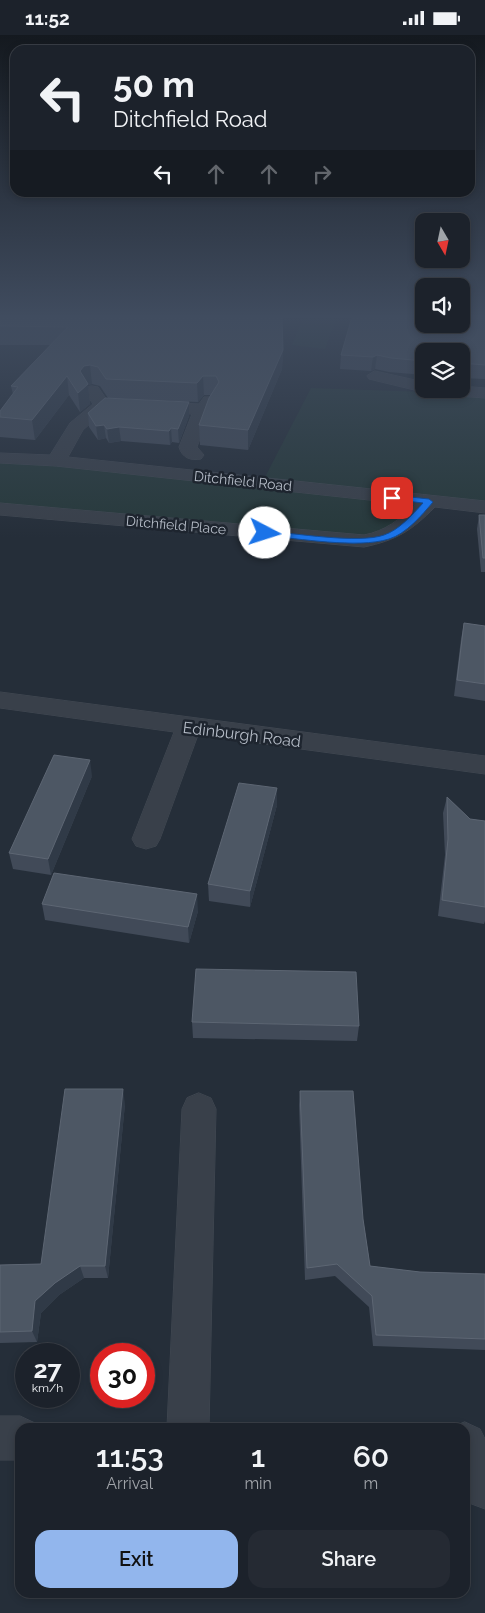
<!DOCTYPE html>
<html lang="en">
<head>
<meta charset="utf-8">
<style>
	body { margin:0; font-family:Raleway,sans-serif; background:#252a33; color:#f1f3f6; height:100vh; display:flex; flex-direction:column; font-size:19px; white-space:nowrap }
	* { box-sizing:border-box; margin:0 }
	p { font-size:16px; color:#a0a4a9 }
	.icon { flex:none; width:28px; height:28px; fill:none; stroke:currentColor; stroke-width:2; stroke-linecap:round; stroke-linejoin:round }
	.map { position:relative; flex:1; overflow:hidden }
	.sheet { position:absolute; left:15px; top:1388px; width:455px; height:175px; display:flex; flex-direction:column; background:#1c222b; border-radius:15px; box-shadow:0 2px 8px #0003,0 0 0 1px #3a3f47 }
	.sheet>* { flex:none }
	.banner { position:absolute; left:10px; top:10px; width:465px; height:152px; border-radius:15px; box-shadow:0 2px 8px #0003,0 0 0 1px #3a3f47; background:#1c222b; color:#f1f3f6; overflow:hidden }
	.needle { width:32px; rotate:171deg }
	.tools { position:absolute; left:415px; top:178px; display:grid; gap:10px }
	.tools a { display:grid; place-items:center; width:55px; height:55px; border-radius:10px; background:#1c222b; box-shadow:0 2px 8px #0003,0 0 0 1px #3a3f47; font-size:25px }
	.speed { position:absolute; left:15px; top:1308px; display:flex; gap:10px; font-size:25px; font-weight:700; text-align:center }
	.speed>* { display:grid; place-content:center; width:65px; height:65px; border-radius:50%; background:#1c222b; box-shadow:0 2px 8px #0003,0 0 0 1px #3a3f47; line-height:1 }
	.speed small { font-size:12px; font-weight:400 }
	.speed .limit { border:8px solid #d22; background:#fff; color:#111 }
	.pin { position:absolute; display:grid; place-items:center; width:42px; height:42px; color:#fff; margin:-21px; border-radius:10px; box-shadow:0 2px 8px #0006 }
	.me { position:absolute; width:55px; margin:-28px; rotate:95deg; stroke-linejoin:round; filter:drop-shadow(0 0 4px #0008) }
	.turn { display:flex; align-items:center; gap:18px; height:105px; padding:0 20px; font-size:22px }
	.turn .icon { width:65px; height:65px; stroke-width:2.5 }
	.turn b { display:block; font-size:35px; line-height:42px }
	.lanes { display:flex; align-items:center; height:48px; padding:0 20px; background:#0003; justify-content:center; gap:25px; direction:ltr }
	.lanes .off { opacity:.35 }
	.eta { display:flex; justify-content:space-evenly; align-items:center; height:85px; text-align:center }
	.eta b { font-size:30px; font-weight:600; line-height:35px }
	.cta { display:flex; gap:10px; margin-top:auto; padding:10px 20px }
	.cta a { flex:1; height:58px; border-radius:15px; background:#92b6ed; color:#111; font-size:20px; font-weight:600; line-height:58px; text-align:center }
	.cta a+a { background:#252a33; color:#f1f3f6 }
	.status { display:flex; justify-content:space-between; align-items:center; height:35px; padding:0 25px; background:#1c222b; direction:ltr }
	.status svg { height:14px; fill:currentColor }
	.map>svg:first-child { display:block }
	.green { fill:#27393b }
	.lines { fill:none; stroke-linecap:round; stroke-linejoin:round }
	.minor-casing { stroke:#424953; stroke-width:1 }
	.minor { fill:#39404a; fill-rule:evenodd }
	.wall { fill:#414a58 }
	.shaded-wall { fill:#303a47 }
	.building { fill:#4d5764; stroke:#5d6673 }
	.route { fill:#1a73e8; stroke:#114b97 }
	.labels { text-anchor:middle; stroke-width:5; stroke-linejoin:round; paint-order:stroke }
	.far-street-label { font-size:14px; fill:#b4bbc6; stroke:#1e252f }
	.street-label { font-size:16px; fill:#b4bbc6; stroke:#1e252f }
</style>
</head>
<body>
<div class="status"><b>11:52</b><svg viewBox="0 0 49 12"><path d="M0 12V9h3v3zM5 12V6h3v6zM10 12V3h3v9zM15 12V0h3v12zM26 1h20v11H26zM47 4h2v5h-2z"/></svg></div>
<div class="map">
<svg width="485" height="1578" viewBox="0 0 485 1578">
	<rect width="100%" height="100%" fill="#252e39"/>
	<!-- green -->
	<g class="green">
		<polygon points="303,282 337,282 325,314 292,310"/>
		<polygon points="311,353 485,359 485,473 429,467 387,502 0,474 0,423 262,448"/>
	</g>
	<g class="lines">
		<!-- minor casing -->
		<g class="minor-casing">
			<g id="minor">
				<polygon points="375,336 424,347 424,354 461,354 461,351 485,353 485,363 431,359 369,344 367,341"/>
				<path d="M92 351 98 352 107 365 199 369 204 362H216L218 366 208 382 197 412 204 420 201 424C191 426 182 423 179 412L192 379 106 375 83 395 68 422 485 466V478L435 472C411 496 397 505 364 512L0 480V468L364 500C385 496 399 485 415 470L56 431 0 428V418L50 420 70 388 93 369 84 356 86 352Z"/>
				<polygon points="0,657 485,721 485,739 198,700 160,804 156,811 146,814 136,811 132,804 174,697 0,673"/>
				<polygon points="199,1058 211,1063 216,1074 209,1392 167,1392 182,1074 187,1063"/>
				<polygon points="0,1381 20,1381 35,1388 37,1392 20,1392 20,1425 0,1425"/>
				<polygon points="465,1387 480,1394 485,1404 485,1474 469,1468 465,1458 465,1392 453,1392"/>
			</g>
		</g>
		<!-- minor -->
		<use href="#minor" class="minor"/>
	</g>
	<!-- wall -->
	<g class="wall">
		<polygon points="0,282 283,315 282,334 248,415 200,410 199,390 211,360 204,360 198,367 108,363 100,351 92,349 88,350 90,369 80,377 69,360 35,405 0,402 0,376 13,359 11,351 50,310 0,310"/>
		<polygon points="485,282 485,344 461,343 461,316 424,316 424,340 389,337 375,334 371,336 340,334 341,320"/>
		<polygon points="88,378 189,381 179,408 172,407 170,410 121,406 109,408 106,403 98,405 89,392"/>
		<polygon points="479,480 485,480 485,537 481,537 477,494"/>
		<polygon points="464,588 485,591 485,666 454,661 461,604"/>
		<polygon points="92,741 51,840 13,834 9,818"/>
		<polygon points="447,762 470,784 485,786 485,886 484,889 438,881 445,820 443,778"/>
		<polygon points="277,770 250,872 209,866 208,849"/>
		<polygon points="42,869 198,876 189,908 45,885"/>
		<polygon points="192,987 359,991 357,1006 193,1003"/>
		<polygon points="300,1056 363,1184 370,1231 420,1237 485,1239 485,1315 373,1311 369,1272 335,1241 305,1245 299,1070"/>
		<polygon points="125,1069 108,1243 84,1243 59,1260 41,1278 37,1307 0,1308 0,1230 41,1229"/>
	</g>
	<!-- shaded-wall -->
	<g class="shaded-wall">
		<polygon points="283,315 282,334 248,415 248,395"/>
		<polygon points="377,320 375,334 371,336 373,322"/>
		<polygon points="90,330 92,349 88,350 90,369 80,377 78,358 80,336 84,331"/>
		<polygon points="67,341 69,360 35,405 32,385"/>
		<polygon points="203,341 204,360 198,367 197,348"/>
		<polygon points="189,367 189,381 179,408 178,394"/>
		<polygon points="104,390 106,403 98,405 96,391"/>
		<polygon points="119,392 121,406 109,408 107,394"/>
		<polygon points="171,393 172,407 170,410 169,396"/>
		<polygon points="90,725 92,741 51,840 48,824"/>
		<polygon points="277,753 277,770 250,872 250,856"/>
		<polygon points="197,859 198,876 189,908 188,892"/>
		<polygon points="123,1054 125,1069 108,1243 105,1231"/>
		<polygon points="80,1231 84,1243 59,1260 41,1278 37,1307 32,1296 35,1266 55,1248"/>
	</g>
	<!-- building -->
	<g class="building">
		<polygon points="0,282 282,282 283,315 248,395 199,390 209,363 219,347 216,341 203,341 197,348 106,344 98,332 90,330 84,331 80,336 88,349 78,358 67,341 32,385 0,382 0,376 18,352 11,351 68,292 0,291"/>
		<polygon points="352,282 424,282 424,289 461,289 461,282 485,282 485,330 461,328 461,316 424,316 424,326 391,323 377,320 373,322 341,320"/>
		<polygon points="105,363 189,367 178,394 171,393 169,396 119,392 107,394 104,390 96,391 88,378"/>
		<polygon points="479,480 485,480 485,523 483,523"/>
		<polygon points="464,588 485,591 485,649 457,645"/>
		<polygon points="54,720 90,725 48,824 9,818"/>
		<polygon points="239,748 277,753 250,856 208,849"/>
		<polygon points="447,762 470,784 485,786 485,872 442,865 448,804"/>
		<polygon points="54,838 197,859 188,892 42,869"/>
		<polygon points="196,934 356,937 359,991 192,987"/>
		<polygon points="65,1054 123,1054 105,1231 80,1231 55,1248 35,1266 32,1296 0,1297 0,1230 41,1229"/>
		<polygon points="300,1056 353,1056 363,1184 370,1231 420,1237 485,1239 485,1304 376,1300 372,1261 337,1229 307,1233"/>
	</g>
	<!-- sky -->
	<linearGradient id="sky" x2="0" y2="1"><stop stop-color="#14191f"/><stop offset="0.56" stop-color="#404c5f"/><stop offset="1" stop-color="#404c5f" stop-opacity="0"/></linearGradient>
	<rect width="485" height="503" fill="url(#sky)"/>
	<!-- route -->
	<path class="route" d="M392 460 429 464 433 467C422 480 406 499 389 504 357 514 299 503 265 501L261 498 265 496C294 498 359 509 384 500 399 495 412 480 423 468L389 464 388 463Z"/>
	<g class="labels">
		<!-- far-street labels -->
		<g class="far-street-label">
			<text transform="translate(243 446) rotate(6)" y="5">Ditchfield Road</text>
			<text transform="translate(176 490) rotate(5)" y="5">Ditchfield Place</text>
		</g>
		<!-- street labels -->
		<g class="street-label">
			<text transform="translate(242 699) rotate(7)" y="6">Edinburgh Road</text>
		</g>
	</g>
</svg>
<div class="tools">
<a><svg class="needle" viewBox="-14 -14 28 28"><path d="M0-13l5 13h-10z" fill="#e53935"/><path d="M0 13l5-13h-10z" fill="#a0a4a9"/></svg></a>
<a><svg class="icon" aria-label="sound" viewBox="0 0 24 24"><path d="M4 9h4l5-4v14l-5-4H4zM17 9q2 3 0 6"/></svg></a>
<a><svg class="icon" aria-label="layers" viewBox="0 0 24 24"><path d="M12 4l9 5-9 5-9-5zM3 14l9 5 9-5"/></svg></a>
</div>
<div class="speed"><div>27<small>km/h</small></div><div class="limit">30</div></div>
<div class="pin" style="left:392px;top:463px;background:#d93025"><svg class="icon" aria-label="arrive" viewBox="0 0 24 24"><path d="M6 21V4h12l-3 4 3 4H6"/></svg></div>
<svg class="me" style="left:265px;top:498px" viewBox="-20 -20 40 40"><circle r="19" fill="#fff"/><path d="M0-13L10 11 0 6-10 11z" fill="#1a73e8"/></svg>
<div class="banner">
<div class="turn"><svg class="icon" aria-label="left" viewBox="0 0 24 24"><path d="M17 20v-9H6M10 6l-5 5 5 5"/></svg><div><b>50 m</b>Ditchfield Road</div></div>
<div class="lanes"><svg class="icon" aria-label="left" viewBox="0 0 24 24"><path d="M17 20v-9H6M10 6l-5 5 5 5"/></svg><svg class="icon off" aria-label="ahead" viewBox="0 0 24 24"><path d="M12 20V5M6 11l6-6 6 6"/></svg><svg class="icon off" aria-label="ahead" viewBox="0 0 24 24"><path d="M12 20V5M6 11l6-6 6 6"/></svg><svg class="icon off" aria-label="right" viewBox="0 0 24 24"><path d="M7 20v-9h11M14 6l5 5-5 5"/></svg></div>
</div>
<section class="sheet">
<div class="eta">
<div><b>11:53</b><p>Arrival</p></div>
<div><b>1</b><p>min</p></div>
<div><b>60</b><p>m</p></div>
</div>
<div class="cta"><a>Exit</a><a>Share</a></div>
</section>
</div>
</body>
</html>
